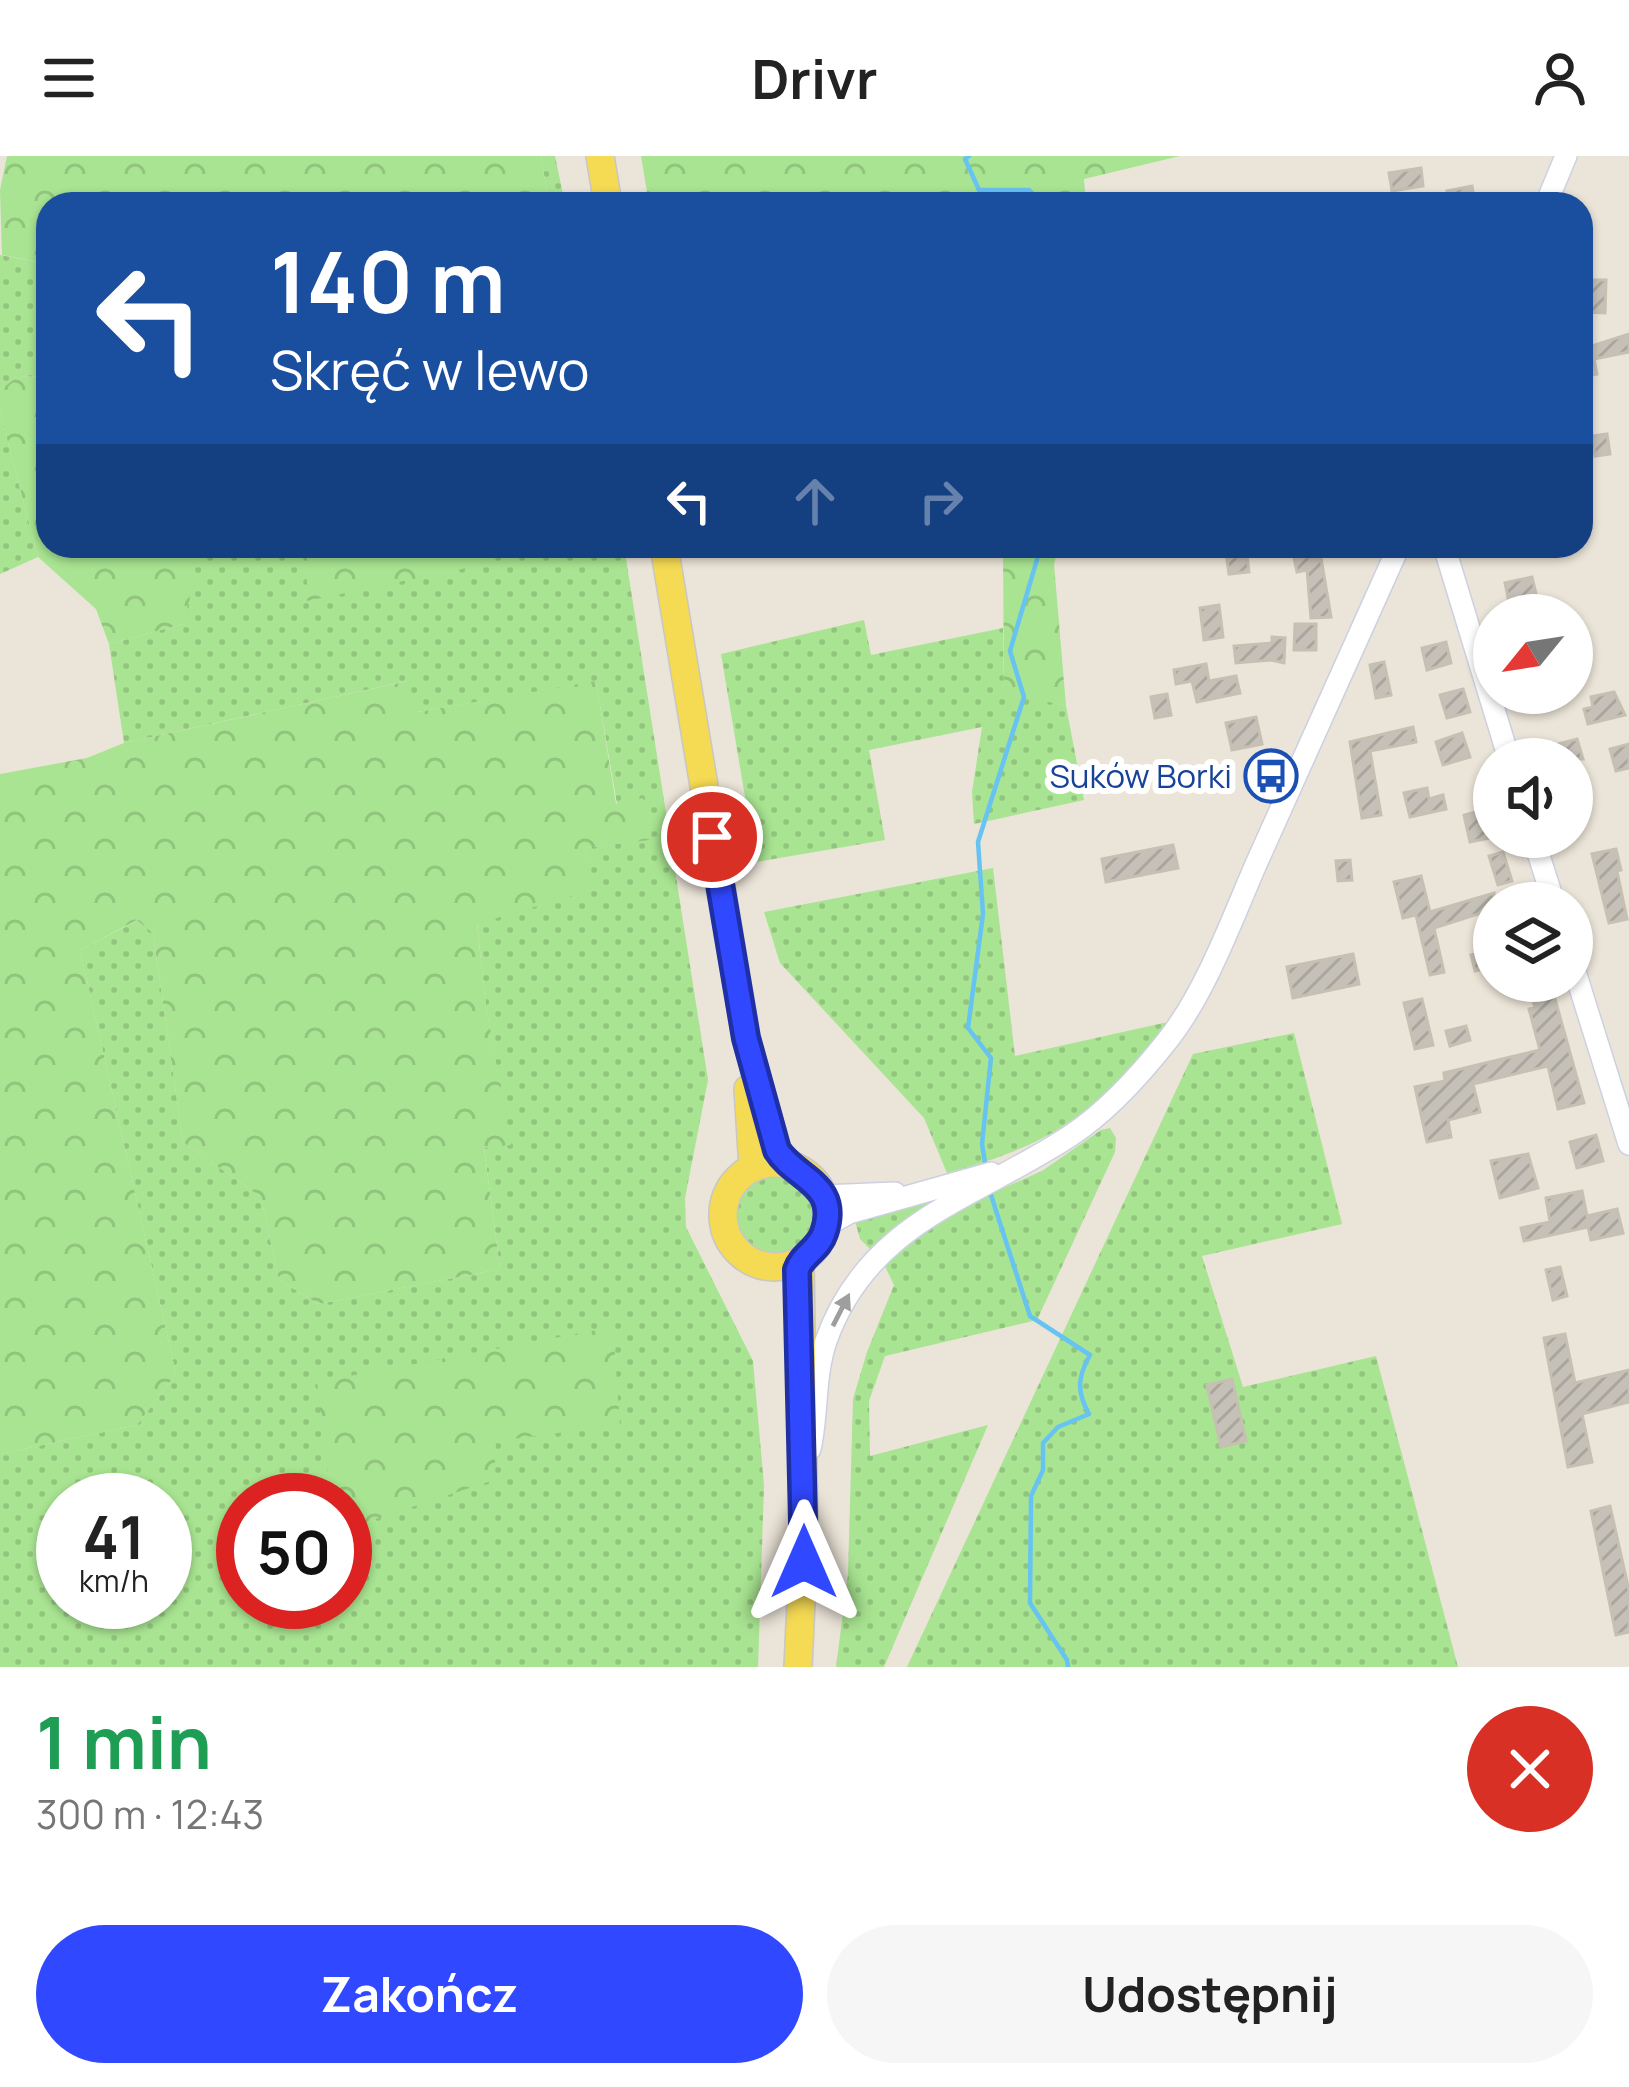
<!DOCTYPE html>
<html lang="pl">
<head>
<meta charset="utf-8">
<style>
	body { margin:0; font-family:Manrope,sans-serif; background:#f6f6f6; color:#222; height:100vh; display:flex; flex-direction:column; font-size:45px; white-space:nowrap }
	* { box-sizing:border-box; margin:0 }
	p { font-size:39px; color:#767676 }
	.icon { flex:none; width:66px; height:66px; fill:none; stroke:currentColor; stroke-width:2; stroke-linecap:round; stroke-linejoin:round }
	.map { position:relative; height:1511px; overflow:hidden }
	.panel { display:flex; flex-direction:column; background:#fff; flex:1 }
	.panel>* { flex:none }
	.banner { position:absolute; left:36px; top:36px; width:1557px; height:366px; border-radius:36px; box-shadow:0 3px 9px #0004; background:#1a4fa0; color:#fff; overflow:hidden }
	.needle { width:78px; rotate:240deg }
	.buttons { position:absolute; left:1473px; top:438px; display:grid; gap:24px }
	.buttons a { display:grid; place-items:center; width:120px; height:120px; border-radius:50%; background:#fff; box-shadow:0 3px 9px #0004; font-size:60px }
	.speed { position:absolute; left:36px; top:1317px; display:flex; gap:24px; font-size:60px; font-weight:700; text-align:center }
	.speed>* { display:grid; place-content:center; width:156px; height:156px; border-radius:50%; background:#fff; box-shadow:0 3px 9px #0004; line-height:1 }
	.speed small { font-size:30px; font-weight:400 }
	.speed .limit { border:18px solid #d22; background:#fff; color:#111 }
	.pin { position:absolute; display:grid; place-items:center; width:102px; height:102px; color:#fff; margin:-51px; border:6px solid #fff; border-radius:50%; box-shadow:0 3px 12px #0007 }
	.me { position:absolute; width:132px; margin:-66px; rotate:0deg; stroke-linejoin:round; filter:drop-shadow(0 0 9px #0008) }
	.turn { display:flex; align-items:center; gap:42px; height:252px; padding:0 36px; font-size:54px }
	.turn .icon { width:156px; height:156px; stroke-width:2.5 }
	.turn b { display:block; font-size:84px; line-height:102px }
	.lanes { display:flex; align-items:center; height:114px; padding:0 36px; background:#0003; justify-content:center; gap:60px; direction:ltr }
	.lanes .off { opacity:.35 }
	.round { display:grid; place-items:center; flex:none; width:126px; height:126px; border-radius:63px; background:#f6f6f6 }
	.headline { display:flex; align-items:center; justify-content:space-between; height:204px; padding:0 36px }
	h1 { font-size:72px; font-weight:700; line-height:90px; color:#1e9e55 }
	.cta { display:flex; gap:24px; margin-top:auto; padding:24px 36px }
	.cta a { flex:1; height:138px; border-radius:72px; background:#3048ff; color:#fff; font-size:48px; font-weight:700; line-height:138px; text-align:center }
	.cta a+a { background:#f6f6f6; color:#222 }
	header { display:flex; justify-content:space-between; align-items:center; height:156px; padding:0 36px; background:#fff; font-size:54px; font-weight:700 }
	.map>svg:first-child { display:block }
	.grass { fill:url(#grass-dots); fill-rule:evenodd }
	.forest { fill:url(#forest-crowns) }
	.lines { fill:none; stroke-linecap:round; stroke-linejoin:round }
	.stream { stroke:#66c3f2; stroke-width:4.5 }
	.building { fill:url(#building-hatch); stroke:#c6c0b2; stroke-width:3 }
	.minor-casing { stroke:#cdd0e1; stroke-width:24 }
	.major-casing { stroke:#c7c7c7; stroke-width:30 }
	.minor { stroke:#fff; stroke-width:21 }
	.major { stroke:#f5da53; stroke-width:27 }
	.oneway { fill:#9e9e9e }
	.route-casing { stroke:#1f2fa6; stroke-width:30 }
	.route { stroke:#3048ff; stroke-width:21 }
	.labels { text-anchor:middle; stroke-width:12; stroke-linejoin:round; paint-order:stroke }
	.transit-label { font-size:33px; fill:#164399; stroke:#fff; text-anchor:end }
</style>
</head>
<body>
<header><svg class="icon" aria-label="menu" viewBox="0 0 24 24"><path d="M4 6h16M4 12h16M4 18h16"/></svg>Drivr<svg class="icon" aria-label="person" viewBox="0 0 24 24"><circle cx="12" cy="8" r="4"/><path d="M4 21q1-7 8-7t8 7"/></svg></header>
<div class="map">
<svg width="1629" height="1511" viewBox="0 0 1629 1511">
	<defs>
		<pattern id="grass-dots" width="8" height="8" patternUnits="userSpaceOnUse" patternTransform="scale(3)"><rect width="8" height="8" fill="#a8e491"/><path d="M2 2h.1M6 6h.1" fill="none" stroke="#91c47d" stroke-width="1.8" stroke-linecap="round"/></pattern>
		<pattern id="forest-crowns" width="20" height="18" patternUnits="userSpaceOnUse" patternTransform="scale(3)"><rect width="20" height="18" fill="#a8e491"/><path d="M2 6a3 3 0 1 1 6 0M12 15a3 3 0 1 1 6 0" fill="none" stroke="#91c47d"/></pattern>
		<pattern id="building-hatch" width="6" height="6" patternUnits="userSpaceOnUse" patternTransform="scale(3)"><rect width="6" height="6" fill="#c6c1b8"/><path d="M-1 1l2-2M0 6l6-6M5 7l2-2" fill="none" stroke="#aaa69e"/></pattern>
	</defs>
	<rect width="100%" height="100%" fill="#ebe4d8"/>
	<!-- grass -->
	<g class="grass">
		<polygon points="541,0 555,0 565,48 549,48"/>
		<polygon points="0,99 48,108 48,220 17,221 0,234"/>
		<polygon points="0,256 38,401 0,418"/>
		<path d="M189 390H307V444L491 406 490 390H624L708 924 685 1042 686 1071 753 1205 764 1330 758 1511H0V1298L137 1269 176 1218 80 794 138 764 153 777 183 986 261 1041 279 1124 319 1148 500 1113 484 991 510 989 486 850 477 767 594 733 585 692 649 683 617 648 596 526 417 556 407 525 124 587 109 488 183 468ZM63 1344H165V1446H63ZM243 1344H345V1446H243Z"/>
		<polygon points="864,464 871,499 1003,472 1004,534 1066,550 1084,644 974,668 972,636 982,571 869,594 885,684 756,706 721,498"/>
		<path d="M993 712 1015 900 1168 866C1102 954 1053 989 947 1017L924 962 780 807 764 756Z"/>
		<polygon points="1294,877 1342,1068 1202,1100 1243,1231 1376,1200 1458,1511 907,1511 1193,898"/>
		<polygon points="1110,972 1116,982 1115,996 1037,1164 885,1200 869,1245 870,1300 988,1269 884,1511 836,1511 848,1418 853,1243 867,1196 894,1129 882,1104 967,1048 1042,1015 1101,974"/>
		<circle cx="775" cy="1060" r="41"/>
		<polygon points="932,1045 872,1095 860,1083 855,1065"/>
	</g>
	<!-- forest -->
	<g class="forest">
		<polygon points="7,0 541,0 549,48 48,48 48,108 2,99 0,34"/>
		<polygon points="641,0 1180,0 1084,23 1086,48 649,48"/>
		<polygon points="48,220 48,390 189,390 191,438 183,468 109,488 96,453 38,401 0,256 0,234 17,221"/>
		<polygon points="307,390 490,390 491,407 307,445"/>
		<polygon points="1003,390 1059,390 1054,408 1066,550 1004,535"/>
		<polygon points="408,525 418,556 596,525 616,648 643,642 649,684 585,692 595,733 477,768 486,850 511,989 484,992 500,1113 319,1148 279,1124 261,1041 183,986 153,777 137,764 80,794 176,1218 137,1269 0,1298 0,618 87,602 124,587"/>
		<polygon points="613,1171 620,1269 496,1285 494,1324 345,1373 345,1344 331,1344 317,1226"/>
	</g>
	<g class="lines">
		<!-- stream -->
		<g class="stream">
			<polyline points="969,0 965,3 979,34 1029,34 1043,48"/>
			<polyline points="986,1013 982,988 991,902 968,872 983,758 978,686 1024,541 1010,495 1041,390"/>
			<path d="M990 1036 1030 1160 1090 1199C1078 1220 1076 1235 1089 1258L1058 1271 1043 1287V1314L1031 1340 1030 1447 1067 1504 1068 1511"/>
		</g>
	</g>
	<!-- building -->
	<g class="building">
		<polygon points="1421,12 1423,30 1392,35 1389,17"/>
		<polygon points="1472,30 1475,48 1449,48 1447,35"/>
		<polygon points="1582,124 1606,124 1605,157 1582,156"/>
		<polygon points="1588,169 1592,190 1629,178 1629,196 1594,203 1597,218 1581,221 1581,170"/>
		<polygon points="1607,278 1610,298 1595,300 1592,280"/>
		<polygon points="1225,390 1246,390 1249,416 1229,418"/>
		<polygon points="1319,390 1331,461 1311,462 1307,414 1297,416 1292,392"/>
		<polygon points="1532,421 1539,450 1511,456 1505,427"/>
		<polygon points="1219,449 1223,481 1204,484 1200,452"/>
		<polygon points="1295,468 1316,468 1316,494 1294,494"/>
		<polygon points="1272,481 1285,482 1284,507 1271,504 1236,507 1234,490 1272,487"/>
		<polygon points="1446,486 1451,507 1427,514 1422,492"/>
		<polygon points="1384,506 1391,539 1376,542 1370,509"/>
		<polygon points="1206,508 1209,525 1236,520 1240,537 1197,546 1192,525 1176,528 1174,514"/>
		<polygon points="1463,533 1470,556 1447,562 1440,539"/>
		<polygon points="1614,536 1625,559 1588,568 1584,553 1593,551 1591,541"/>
		<polygon points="1167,538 1171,559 1155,562 1151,541"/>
		<polygon points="1256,561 1262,588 1232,594 1226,567"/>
		<polygon points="1413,571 1416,586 1370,595 1381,659 1362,662 1350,586"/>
		<polygon points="1462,577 1470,601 1443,609 1436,586"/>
		<polygon points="1577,583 1583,603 1554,603 1550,590"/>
		<polygon points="1629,588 1629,612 1616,615 1610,593"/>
		<polygon points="1427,632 1429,643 1443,639 1446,653 1410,661 1404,637"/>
		<polygon points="1487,653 1494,681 1470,686 1464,659"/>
		<polygon points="1173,689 1178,712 1106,726 1102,703"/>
		<polygon points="1616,693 1621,714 1617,715 1627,763 1609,767 1592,698"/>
		<polygon points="1503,696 1512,725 1498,729 1489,700"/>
		<polygon points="1350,704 1352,724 1338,725 1336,705"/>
		<polygon points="1421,720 1430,756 1494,737 1494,753 1434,772 1444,816 1430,819 1416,759 1403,762 1394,726"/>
		<polygon points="1494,794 1494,811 1475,815 1471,799"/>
		<polygon points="1353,798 1359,828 1293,842 1287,811"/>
		<polygon points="1528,825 1550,825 1584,947 1558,953 1548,910 1473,928 1480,956 1448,964 1451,981 1427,986 1415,931 1445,925 1444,917 1540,894 1529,853 1535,852"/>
		<polygon points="1422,843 1433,889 1415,893 1404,847"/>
		<polygon points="1466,870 1470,884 1450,890 1446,875"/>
		<polygon points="1596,979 1603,1005 1577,1012 1570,986"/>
		<polygon points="1528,998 1538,1032 1500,1042 1491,1005"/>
		<polygon points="1582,1035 1587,1060 1617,1053 1623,1077 1591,1084 1588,1071 1524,1085 1521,1072 1550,1066 1546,1042"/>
		<polygon points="1560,1111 1567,1140 1553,1144 1546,1114"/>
		<polygon points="1565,1178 1575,1227 1629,1214 1629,1246 1582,1258 1592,1306 1568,1311 1544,1182"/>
		<polygon points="1232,1223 1246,1285 1221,1291 1207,1229"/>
		<polygon points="1610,1350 1629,1435 1629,1476 1616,1479 1591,1355"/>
	</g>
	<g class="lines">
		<!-- minor casing -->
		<g class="minor-casing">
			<g id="minor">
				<polyline points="1546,48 1566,0"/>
				<polyline points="1444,390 1509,603"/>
				<polyline points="1533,681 1554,747"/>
				<polyline points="1572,806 1629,988"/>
				<polyline points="823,1040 895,1037"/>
				<polyline points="827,1069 849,1057 991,1017"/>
				<path d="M810 1293C818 1258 814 1220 826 1185 868 1066 974 1043 1070 980 1105 957 1141 918 1167 885 1206 836 1232 763 1257 706 1304 601 1352 495 1399 390"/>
			</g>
		</g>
		<!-- major casing -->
		<g class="major-casing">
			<g id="major">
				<polyline points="600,0 608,48"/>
				<polyline points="664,390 746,882 777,994 786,1008"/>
				<polyline points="748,933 753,1012"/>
				<circle cx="775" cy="1059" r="52"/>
				<polyline points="798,1511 804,1382 800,1106"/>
			</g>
		</g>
		<!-- minor -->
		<use href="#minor" class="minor"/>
		<!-- major -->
		<use href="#major" class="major"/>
	</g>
	<!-- one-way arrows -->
	<defs><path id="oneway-solid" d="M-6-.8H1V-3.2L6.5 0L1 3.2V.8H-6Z" transform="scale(3)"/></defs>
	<use class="oneway" href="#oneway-solid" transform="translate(841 1154) rotate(-63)"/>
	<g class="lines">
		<!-- route casing -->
		<g class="route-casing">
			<path id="route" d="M712 681 746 882 777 994C795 1023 841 1028 824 1077 819 1093 802 1099 797 1114L804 1406"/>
		</g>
		<!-- route -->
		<use href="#route" class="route"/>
	</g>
	<!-- icons -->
	<defs>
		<g id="bus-ring" transform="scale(2.7)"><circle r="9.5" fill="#fff" stroke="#1a4fb4" stroke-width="1.5"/><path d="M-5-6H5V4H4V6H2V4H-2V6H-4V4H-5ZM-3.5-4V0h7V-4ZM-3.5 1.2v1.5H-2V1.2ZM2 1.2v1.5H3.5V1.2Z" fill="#1a4fb4"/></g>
	</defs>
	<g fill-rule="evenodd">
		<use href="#bus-ring" x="1271" y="620"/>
	</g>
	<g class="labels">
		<!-- transit labels -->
		<g class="transit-label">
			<text x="1232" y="632">Suków Borki</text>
		</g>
	</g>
</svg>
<div class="buttons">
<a><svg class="needle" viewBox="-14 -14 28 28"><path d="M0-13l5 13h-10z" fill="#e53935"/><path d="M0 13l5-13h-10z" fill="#767676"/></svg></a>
<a><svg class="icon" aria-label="sound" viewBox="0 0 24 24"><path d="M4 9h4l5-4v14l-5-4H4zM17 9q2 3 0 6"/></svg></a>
<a><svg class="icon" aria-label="layers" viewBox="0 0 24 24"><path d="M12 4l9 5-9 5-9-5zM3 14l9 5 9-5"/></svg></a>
</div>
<div class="speed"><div>41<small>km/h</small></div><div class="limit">50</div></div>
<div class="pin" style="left:712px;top:681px;background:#d93025"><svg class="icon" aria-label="arrive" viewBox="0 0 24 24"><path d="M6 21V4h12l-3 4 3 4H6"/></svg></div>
<svg class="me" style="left:804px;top:1406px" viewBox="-20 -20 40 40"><path d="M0-17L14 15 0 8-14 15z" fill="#3048ff" stroke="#fff" stroke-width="4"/></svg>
<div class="banner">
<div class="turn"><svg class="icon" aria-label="left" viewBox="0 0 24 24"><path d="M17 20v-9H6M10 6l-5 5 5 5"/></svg><div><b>140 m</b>Skręć w lewo</div></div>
<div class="lanes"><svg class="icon" aria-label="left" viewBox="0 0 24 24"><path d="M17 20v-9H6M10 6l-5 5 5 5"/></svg><svg class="icon off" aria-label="ahead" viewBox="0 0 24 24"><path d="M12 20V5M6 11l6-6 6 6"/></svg><svg class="icon off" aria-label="right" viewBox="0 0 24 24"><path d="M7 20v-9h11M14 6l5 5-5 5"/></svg></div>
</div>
</div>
<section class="panel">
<div class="headline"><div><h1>1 min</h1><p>300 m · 12:43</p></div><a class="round" style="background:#d93025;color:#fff"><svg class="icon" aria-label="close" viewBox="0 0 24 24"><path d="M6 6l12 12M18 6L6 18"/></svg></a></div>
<div class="cta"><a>Zakończ</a><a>Udostępnij</a></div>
</section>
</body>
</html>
